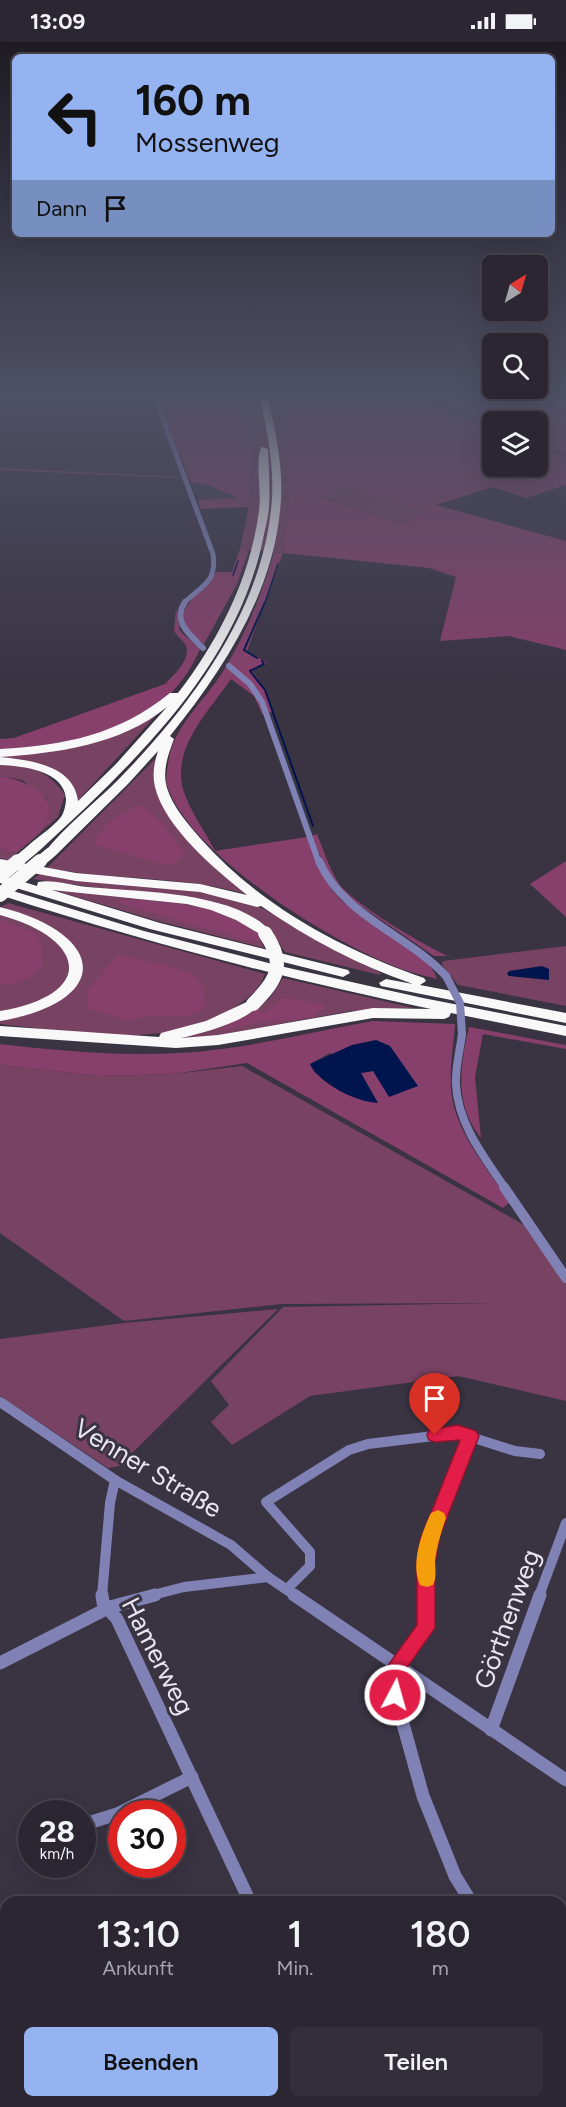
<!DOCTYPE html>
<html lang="de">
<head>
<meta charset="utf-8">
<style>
	body { margin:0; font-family:Figtree,sans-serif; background:#332e3a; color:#f1f3f6; height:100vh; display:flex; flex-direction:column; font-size:22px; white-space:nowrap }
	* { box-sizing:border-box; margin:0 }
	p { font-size:20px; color:#a6a5ac }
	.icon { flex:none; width:33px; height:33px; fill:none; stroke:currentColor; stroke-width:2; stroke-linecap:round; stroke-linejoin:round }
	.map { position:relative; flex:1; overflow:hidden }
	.side { position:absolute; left:0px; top:1854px; width:567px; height:212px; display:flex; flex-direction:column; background:#2b2632; border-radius:18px 18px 0 0; box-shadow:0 6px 24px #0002,0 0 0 2px #47434d }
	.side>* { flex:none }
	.guide { position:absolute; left:12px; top:12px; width:543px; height:183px; border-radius:9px; box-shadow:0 6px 24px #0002,0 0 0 2px #47434d; background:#95b2f1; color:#111; overflow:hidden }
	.needle { width:39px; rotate:37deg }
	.tools { position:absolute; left:482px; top:213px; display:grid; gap:12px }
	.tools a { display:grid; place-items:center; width:66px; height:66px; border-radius:9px; background:#2b2632; box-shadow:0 6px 24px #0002,0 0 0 2px #47434d; font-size:30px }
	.speed { position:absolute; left:18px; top:1758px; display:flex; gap:12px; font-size:30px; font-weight:700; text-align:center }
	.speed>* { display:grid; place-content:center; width:78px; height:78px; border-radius:50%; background:#2b2632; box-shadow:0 6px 24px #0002,0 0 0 2px #47434d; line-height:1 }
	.speed small { font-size:15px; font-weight:400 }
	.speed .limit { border:9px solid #d22; background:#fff; color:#111 }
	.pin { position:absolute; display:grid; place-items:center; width:51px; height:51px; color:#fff; margin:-62px -26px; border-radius:50% 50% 50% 0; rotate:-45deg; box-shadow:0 0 6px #0007 }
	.pin .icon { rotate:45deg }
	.me { position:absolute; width:66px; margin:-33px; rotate:6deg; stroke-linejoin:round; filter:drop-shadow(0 0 4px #0008) }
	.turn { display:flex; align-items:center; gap:21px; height:126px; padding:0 24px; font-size:27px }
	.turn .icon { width:78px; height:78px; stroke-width:2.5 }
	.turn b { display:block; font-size:42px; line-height:51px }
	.then { display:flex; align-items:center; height:57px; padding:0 24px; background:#0003; gap:12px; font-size:22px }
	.eta { display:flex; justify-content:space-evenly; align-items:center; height:102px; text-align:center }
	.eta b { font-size:36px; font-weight:600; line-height:42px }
	.cta { display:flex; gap:12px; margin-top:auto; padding:12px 24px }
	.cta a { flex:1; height:69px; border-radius:9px; background:#95b2f1; color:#111; font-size:24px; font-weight:600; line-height:69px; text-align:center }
	.cta a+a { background:#332e3a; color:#f1f3f6 }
	.status { display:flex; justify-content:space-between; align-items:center; height:42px; padding:0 30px; background:#2b2632; direction:ltr }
	.status svg { height:16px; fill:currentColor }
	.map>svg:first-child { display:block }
	.built { fill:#443c51 }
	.green { fill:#784262 }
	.forest { fill:#86406b; fill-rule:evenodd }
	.water { fill:#00144e }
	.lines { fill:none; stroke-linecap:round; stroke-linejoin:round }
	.stream-far1 { stroke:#00144e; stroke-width:1.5 }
	.stream { stroke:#00144e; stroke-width:2 }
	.street-far4 { stroke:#8082b5; stroke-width:5 }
	.street-far3 { stroke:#8082b5; stroke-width:6 }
	.street-far2 { stroke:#8082b5; stroke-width:8 }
	.street-far1 { stroke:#8082b5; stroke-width:10 }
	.street { stroke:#8082b5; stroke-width:13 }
	.highway { fill:#f8f8f8; fill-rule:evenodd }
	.street-bridge { stroke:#8082b5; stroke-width:8 }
	.highway-bridge-far1 { stroke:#f8f8f8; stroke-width:11 }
	.highway-bridge { stroke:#f8f8f8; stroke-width:14 }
	.route { fill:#e11d48; stroke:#92132f; stroke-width:1.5 }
	.slow { fill:#f59e0b }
	.labels { text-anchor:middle; stroke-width:6; stroke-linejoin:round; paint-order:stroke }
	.near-street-label { font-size:26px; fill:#e9e6f0; stroke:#393342 }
</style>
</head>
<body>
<div class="status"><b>13:09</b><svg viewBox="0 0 49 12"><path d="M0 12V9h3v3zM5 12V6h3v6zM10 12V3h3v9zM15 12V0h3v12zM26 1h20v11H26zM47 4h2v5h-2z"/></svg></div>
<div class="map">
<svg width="566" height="2065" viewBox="0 0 566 2065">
	<rect width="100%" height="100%" fill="#393342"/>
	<!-- built -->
	<polygon class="built" points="191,441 203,441 239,457 198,458"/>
	<!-- green -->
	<g class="green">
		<polygon points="241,353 275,353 288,407 286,424 289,453 283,511 240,507 249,465 253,413"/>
		<polygon points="342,445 426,469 402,482 379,476 322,454"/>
		<polygon points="160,669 72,765 63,735 0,718 0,713"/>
		<path d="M157 715 159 751 252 854C186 833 115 839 47 826Z"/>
		<path d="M0 723C30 725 47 726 65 753L58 775 8 819 0 816V807L14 811C32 794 50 784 47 757L22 738 0 734Z"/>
		<polygon points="40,832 191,846 257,864 287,878 322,901 381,931 380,933 285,910 271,889 258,878 222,863 33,837"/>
		<path d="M40 844 198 863 238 876C197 865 161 860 119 857L118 861 261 897 264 906 158 879Z"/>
		<path d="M8 861 265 932C260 946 251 954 238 963 171 1010 76 990 0 982V975L64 952 77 907C56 884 30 875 1 865Z"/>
		<path d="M0 872C23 880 45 886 63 903 67 907 70 918 69 925 66 956 26 966 0 969Z"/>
		<polygon points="566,904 566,964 458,943 442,923 443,919 451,918"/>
		<polygon points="283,936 414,966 351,969 214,994 166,998 257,966 269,957"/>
		<polygon points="0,1023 99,1034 173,1032 242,1024 526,1184 566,1241 566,1359 458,1334 310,1354 232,1403 211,1380 229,1363 211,1339 283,1265 494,1261 282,1262 124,1279 0,1191"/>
		<polygon points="278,1267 119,1424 108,1426 0,1354 0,1297 124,1281"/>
	</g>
	<!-- forest -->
	<g class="forest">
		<polygon points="156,353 241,353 253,413 249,465 200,467 198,458 238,456 203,441 191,441"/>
		<path d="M275 353H417L418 356 492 387V424H537V402L566 415V443L526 456 493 445 436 463 566 499V608L509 594 440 599 456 535 429 526 283 511 247 609 267 621 252 629 266 648 273 670 262 672 254 654 231 637C209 669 172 705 183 747 189 768 205 789 215 809L307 795C316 816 323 839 339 856 364 881 426 903 437 937 421 933 405 929 389 922 325 896 188 811 167 743 165 735 168 723 169 716 175 683 205 658 222 631 245 594 262 552 274 510L283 511 289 453 286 424 288 407ZM342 445 425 469 402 482 379 476 323 455Z"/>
		<polygon points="431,353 566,354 566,386 564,387 566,388 566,413 537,401 537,380 492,380 492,385 426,356"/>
		<polygon points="0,426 179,435 180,436 0,428"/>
		<path d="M240 507 249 508 237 542 204 602 190 592 182 576C187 557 204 546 216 530H232Z"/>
		<path d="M176 566 180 589 200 607C164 691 80 699 0 708V697L14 696 165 642C173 634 191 617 186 604 184 599 177 594 174 589Z"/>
		<path d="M0 734C28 739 68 756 40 790 33 798 22 805 14 811L0 807Z"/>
		<path d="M138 763C160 772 173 794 185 813L171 824 94 803C101 781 118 773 138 763Z"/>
		<path d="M317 792C324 809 329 827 340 843 356 863 423 903 448 914H434L349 856 328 830 311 794Z"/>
		<polygon points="566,819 566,875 530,842"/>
		<path d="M119 857C148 859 251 864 261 897L256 900 245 898 118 861Z"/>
		<path d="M0 877 36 891 41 903 43 924C32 936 17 944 0 941Z"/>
		<path d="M117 913C134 916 183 925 196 935 205 943 205 955 205 966L189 975 149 973 128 979 87 966V949Z"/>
		<polygon points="283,956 326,962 315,975 257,981 219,989 257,966 263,971"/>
		<path d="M373 979 455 982C453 1009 447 1039 454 1065 464 1100 490 1131 510 1160L503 1166 247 1021 173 1032 99 1034 0 1023V1002C60 1009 118 1014 179 1011 244 1008 309 990 373 979ZM330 1011 417 1044 373 1029 361 1031 339 1047 314 1030 310 1022Z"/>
		<path d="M469 985 566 1003V1007L483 992 475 1035 481 1096C454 1064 460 1023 469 985Z"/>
	</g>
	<!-- water -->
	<g class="water">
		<polygon points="542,924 549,927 549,938 509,934 507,932 509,929"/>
		<path d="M376 998 390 1004 418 1044 389 1055 373 1029 361 1031 378 1061C356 1060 320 1042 310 1022L352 1003Z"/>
	</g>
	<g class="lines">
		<!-- stream-far1 -->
		<g class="stream-far1">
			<polyline points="233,533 238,519"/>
			<polyline points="265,561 278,522"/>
		</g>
		<!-- stream -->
		<g class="stream">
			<polyline points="257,616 244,608 265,560"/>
			<polyline points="262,619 264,622 250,629 265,648 313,784"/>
		</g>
		<!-- street-far4 -->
		<path class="street-far4" d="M154 353 213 512C217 541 202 543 184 561"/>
		<!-- street-far3 -->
		<g class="street-far3">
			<path d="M185 560C172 579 189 592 203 606"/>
			<polyline points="229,624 250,642 262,660 319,821"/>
		</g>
		<!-- street-far2 -->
		<g class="street-far2">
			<path d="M319 819C343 874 407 892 446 934"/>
			<path d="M462 992C460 1008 455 1026 456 1043 458 1082 484 1115 505 1146"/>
		</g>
		<!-- street-far1 -->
		<g class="street-far1">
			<polyline points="504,1145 566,1236"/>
			<polyline points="0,1360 115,1438 231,1503 268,1535 296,1554"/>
			<polyline points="287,1547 310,1524 310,1510 266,1460 349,1408 368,1402 458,1391 515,1409 540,1412"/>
			<polyline points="102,1554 110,1461 115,1438"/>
			<polyline points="149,1554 184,1545 268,1535"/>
			<polyline points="426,1554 426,1521 430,1496 470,1394"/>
			<polyline points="539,1554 566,1481"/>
		</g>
		<!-- street -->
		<g class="street">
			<polyline points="102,1553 103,1561 117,1577 250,1860"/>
			<polyline points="294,1553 566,1738"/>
			<polyline points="426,1553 426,1586 397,1625 395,1653 423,1754 455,1834 471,1860"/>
			<polyline points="0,1621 110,1565 155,1553"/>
			<polyline points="491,1688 540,1553"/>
			<polyline points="82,1783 117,1772 192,1735"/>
			<polyline points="561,1934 566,1930"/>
			<polyline points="561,2023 566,2033"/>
			<polyline points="342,2060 345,2065"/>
		</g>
		<!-- highway -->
		<g class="highway">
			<path d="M259 353H267C275 387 283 422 281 457 276 547 225 626 170 694L174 697C168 713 162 729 167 746 173 765 187 781 200 796 259 863 341 907 424 936L426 939 420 943 566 971V981L381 944 379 941 386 937 413 942C358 923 309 897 261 864L257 865 200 850 76 839 0 825V817L76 831 200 842 247 853C216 828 165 786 155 745 152 733 154 721 158 709L128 742 55 814H45L44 811C63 786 95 761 118 738 192 662 265 566 272 456 274 422 267 387 259 353Z"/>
			<path d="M261 405 268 407C269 427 270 447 269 466 268 476 265 487 263 497 236 627 132 723 39 809H29L28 806 29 803C39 794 53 785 61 775 64 771 66 762 66 757 64 728 22 724 0 723V715C29 718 74 723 78 759L116 722 167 665C120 703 58 711 0 715V707C66 703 118 693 170 651H178C219 598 250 536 259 469 262 449 255 425 261 405Z"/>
			<path d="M4 834 37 844 38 840C53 837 73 844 88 845 139 850 237 849 272 891L265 895 236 878 211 868 187 862 52 848 160 881 348 928 350 931 343 935 150 887 0 841V835Z"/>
			<path d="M0 845 144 889 280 924 423 956 566 984V994L451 971 449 975 444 977 373 976 218 1003 176 1006 0 994V984L159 995 161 991 206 979 253 957 260 962C246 980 203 991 181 996L218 993 373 966 431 967C285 937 142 899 0 853Z"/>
			<path d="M0 865C107 892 114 959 0 979V969C96 953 88 897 0 873Z"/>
		</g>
		<!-- street-bridge -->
		<polyline class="street-bridge" points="446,934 460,961 462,992"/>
		<!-- highway-bridge-far1 -->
		<g class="highway-bridge-far1">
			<polyline points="16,821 34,806"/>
			<polyline points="38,821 50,811"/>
		</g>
		<!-- highway-bridge -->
		<g class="highway-bridge">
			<polyline points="0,834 18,819"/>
			<polyline points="0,853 40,819"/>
			<path d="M253 962C278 937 286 922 265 891"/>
		</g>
	</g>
	<!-- sky -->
	<linearGradient id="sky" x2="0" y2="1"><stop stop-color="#1f1c24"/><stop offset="0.55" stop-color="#4e5065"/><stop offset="1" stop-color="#4e5065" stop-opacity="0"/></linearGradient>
	<rect width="566" height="642" fill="url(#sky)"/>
	<!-- route -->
	<polygon class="route" points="458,1383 476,1389 479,1394 439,1496 435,1521 435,1586 406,1627 405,1653 402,1659 395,1662 388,1659 385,1653 387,1625 417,1583 417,1521 421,1496 460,1398 435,1400 429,1398 427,1393 429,1388"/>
	<!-- slow -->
	<path class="slow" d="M438 1468 444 1471 446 1476C441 1490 437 1504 435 1519 435 1527 437 1535 433 1543L427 1545 420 1543C410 1522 422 1490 431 1471Z"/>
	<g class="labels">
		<!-- near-street labels -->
		<g class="near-street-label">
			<text transform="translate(148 1426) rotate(31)" y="9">Venner Straße</text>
			<text transform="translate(507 1577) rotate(-70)" y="9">Görthenweg</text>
			<text transform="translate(158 1614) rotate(63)" y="9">Hamerweg</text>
		</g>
	</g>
</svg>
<div class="tools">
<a><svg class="needle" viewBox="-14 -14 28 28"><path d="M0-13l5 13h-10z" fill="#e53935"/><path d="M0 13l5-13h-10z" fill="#a6a5ac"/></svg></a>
<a><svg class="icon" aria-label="search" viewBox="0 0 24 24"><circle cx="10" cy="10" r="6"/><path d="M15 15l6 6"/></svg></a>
<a><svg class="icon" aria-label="layers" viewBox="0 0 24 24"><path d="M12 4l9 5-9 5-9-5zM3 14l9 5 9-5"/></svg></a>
</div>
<div class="speed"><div>28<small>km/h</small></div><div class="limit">30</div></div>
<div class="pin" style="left:435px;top:1393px;background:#d93025"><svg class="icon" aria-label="arrive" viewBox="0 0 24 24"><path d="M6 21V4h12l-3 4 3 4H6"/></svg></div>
<svg class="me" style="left:395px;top:1653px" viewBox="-20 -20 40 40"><circle r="17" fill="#e11d48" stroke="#fff" stroke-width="3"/><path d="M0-11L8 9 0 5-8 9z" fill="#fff"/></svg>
<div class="guide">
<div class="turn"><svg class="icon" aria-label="left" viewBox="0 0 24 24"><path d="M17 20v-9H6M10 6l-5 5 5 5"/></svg><div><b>160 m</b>Mossenweg</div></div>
<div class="then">Dann<svg class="icon" aria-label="arrive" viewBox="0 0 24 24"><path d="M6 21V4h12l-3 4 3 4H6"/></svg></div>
</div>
<section class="side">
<div class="eta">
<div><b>13:10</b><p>Ankunft</p></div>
<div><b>1</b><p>Min.</p></div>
<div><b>180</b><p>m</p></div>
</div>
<div class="cta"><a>Beenden</a><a>Teilen</a></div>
</section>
</div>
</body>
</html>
